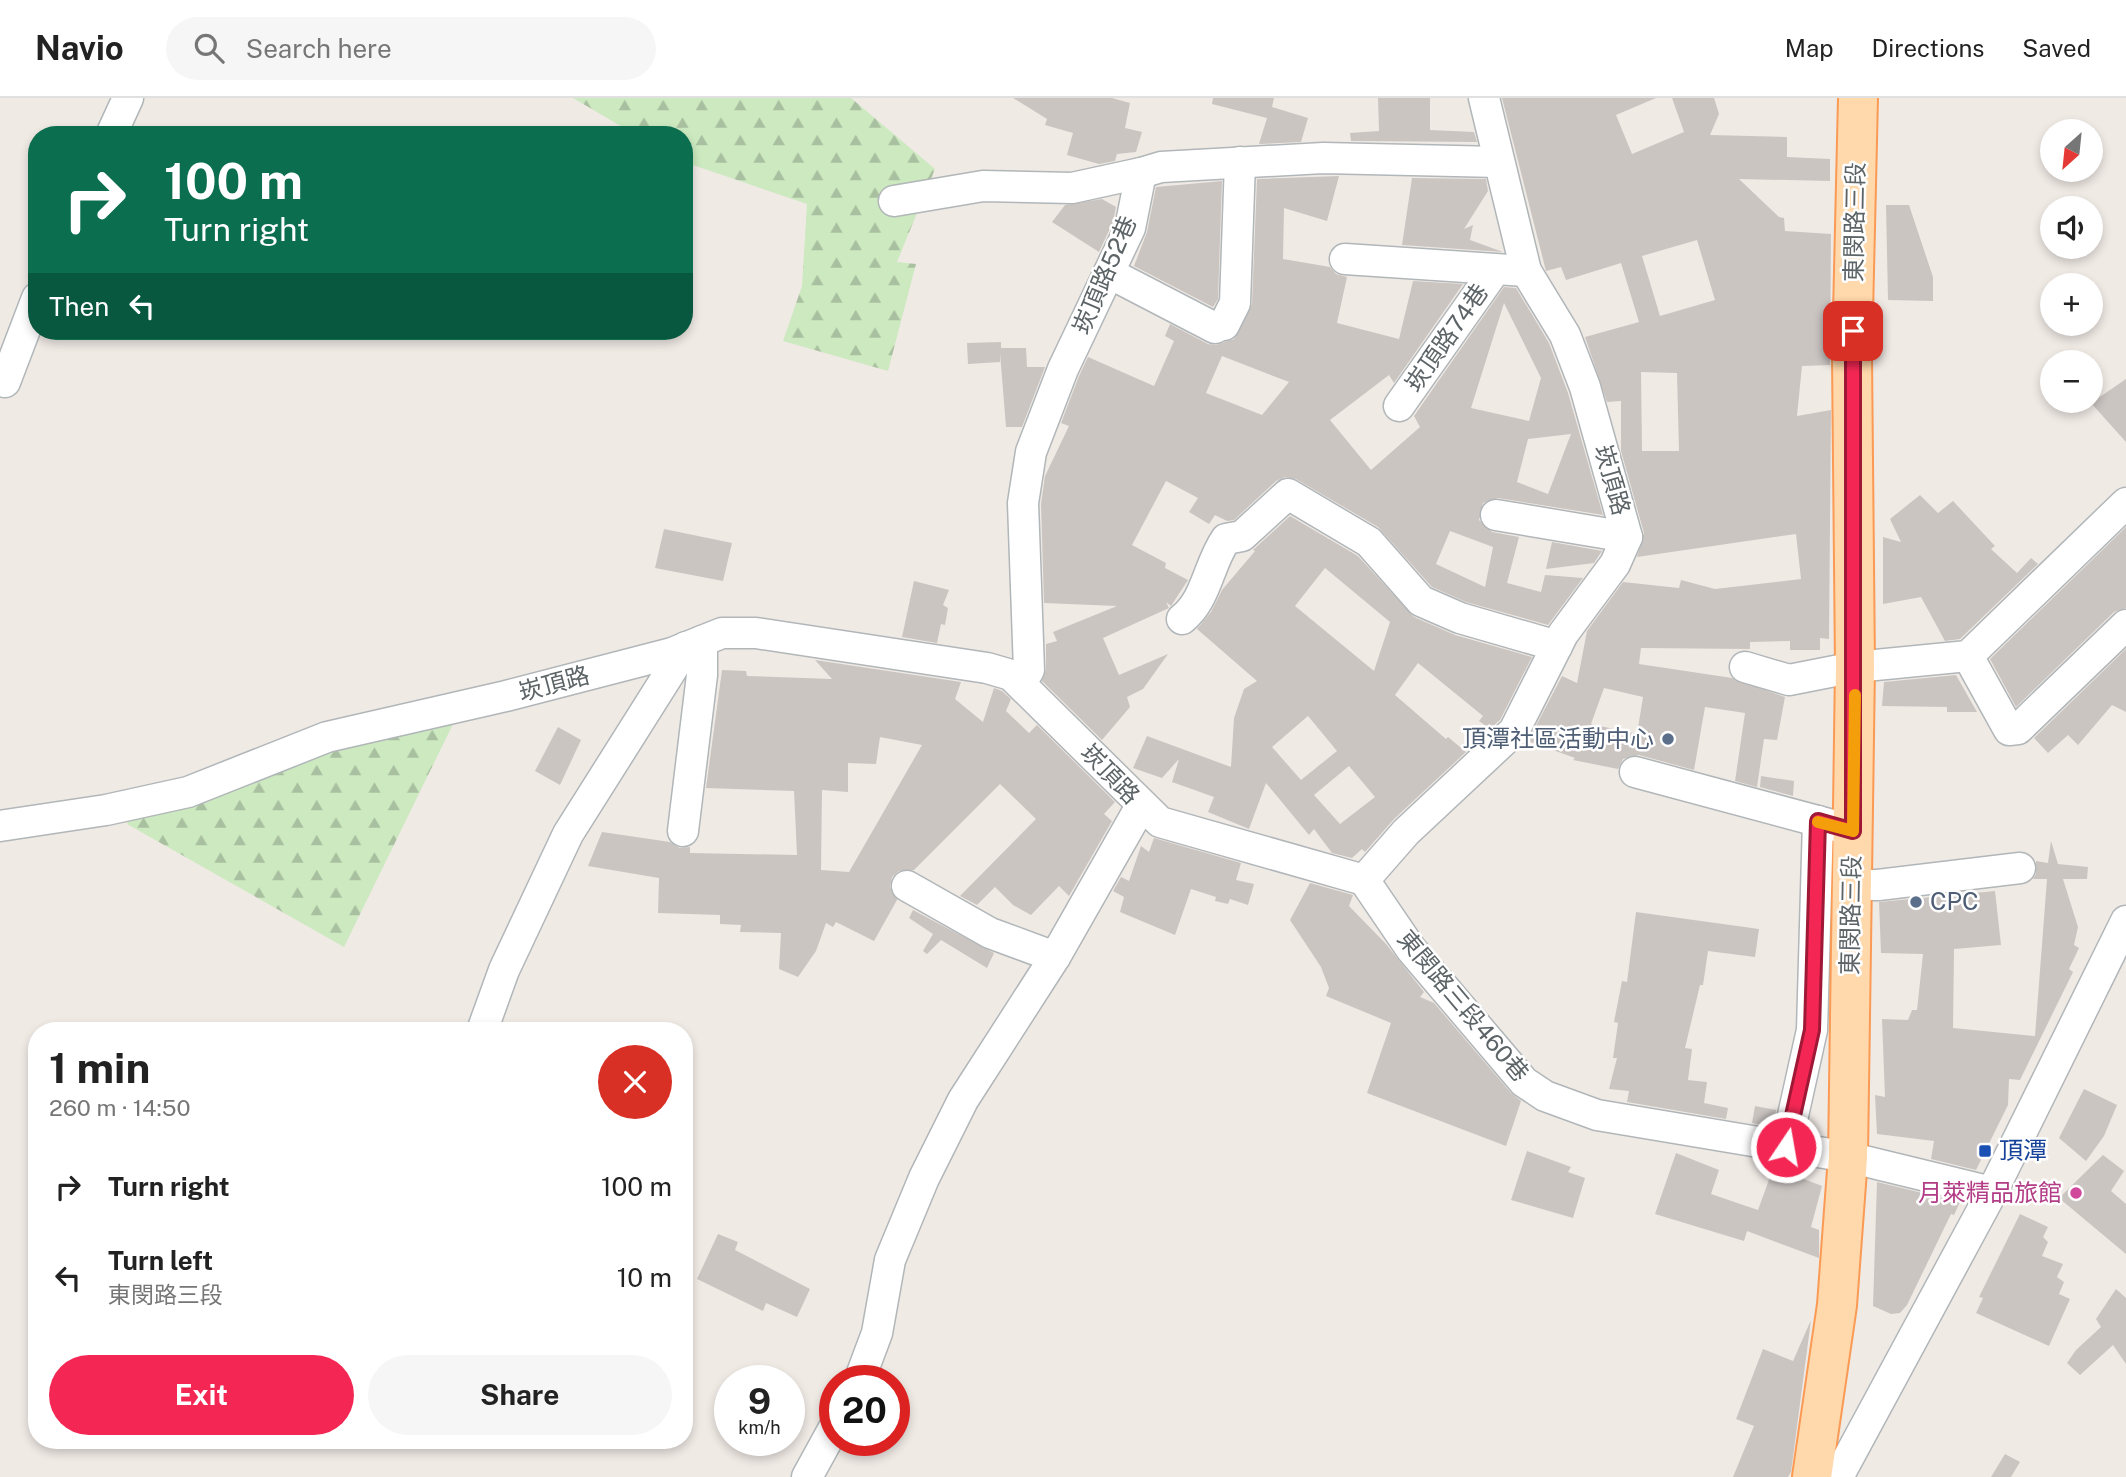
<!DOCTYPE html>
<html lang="en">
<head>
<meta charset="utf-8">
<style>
	body { margin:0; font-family:"Public Sans","Noto Sans TC",sans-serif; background:#f6f6f6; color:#222; height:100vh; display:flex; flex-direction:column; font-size:26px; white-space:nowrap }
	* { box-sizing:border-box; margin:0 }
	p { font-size:23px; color:#767676 }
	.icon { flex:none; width:38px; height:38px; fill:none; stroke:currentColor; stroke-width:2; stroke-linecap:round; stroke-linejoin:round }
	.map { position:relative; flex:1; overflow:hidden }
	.side { position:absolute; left:28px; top:924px; width:665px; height:427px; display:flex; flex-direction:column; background:#fff; border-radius:28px; box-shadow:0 4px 10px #0003 }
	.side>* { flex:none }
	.hud { position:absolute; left:28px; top:28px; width:665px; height:214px; border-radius:28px; box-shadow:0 4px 10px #0003; background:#0b6e4f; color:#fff; overflow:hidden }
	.needle { width:46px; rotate:207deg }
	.tools { position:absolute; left:2040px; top:21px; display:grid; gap:14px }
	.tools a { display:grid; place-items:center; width:63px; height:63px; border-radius:50%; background:#fff; box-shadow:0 4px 10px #0003; font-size:35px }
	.speed { position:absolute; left:714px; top:1267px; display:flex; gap:14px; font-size:35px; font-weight:700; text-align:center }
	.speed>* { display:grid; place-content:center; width:91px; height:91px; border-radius:50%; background:#fff; box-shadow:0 4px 10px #0003; line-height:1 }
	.speed small { font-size:18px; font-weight:400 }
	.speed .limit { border:10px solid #d22; background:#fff; color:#111 }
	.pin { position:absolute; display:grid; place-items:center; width:60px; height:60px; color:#fff; margin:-30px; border-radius:14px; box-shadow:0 4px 10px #0006 }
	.me { position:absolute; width:77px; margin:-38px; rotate:12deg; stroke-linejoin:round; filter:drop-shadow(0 0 5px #0008) }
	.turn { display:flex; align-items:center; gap:24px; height:147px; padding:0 21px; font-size:32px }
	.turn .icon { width:91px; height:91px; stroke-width:2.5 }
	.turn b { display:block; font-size:49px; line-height:60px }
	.then { display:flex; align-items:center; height:66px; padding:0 21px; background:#0003; gap:14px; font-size:26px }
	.round { display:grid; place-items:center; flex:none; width:74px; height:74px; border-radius:37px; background:#f6f6f6 }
	.headline { display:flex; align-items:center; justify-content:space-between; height:119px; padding:0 21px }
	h1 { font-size:42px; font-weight:700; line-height:52px }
	.cta { display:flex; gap:14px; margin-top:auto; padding:14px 21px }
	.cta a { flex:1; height:80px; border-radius:42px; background:#f42754; color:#fff; font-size:28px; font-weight:700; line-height:80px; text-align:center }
	.cta a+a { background:#f6f6f6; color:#222 }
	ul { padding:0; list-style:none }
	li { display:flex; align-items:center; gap:21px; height:91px; padding:0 21px }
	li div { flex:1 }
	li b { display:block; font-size:26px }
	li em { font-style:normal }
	header { display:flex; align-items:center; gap:42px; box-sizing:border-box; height:98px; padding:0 35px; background:#fff; border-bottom:2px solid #e0e0e0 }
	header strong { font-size:33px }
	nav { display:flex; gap:38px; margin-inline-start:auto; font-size:24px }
	.search { width:490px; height:63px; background:#f6f6f6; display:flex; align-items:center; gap:18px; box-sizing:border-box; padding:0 24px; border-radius:38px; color:#767676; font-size:26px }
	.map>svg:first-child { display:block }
	.forest { fill:url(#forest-firs) }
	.building { fill:#cbc5c2; fill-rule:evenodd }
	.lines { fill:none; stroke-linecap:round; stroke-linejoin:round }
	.minor-casing { stroke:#b1b6b9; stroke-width:33 }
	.major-casing { stroke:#fa9a54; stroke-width:42 }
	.minor { stroke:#fff; stroke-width:30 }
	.major { stroke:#ffd8ab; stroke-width:38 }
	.route-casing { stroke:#9f1937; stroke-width:18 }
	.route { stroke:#f42754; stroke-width:12 }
	.slow { stroke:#f59e0b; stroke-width:12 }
	.service-dot { fill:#5c6f8a; stroke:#fff; stroke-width:2.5 }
	.transit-dot { fill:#1a4fb4; stroke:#fff; stroke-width:2.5 }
	.hotel-dot { fill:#d1479c; stroke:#fff; stroke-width:2.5 }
	.labels { text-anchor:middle; stroke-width:5; stroke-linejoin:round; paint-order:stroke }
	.street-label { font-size:24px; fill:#5d6467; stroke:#fff }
	.service-label { font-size:24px; fill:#4e5e75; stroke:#fff; text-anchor:end }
	.transit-label { font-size:24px; fill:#164399; stroke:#fff; text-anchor:start }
	.hotel-label { font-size:24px; fill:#b23c85; stroke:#fff; text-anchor:end }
</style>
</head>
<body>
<header>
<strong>Navio</strong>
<div class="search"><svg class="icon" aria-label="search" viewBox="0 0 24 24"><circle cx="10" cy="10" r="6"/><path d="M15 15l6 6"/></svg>Search here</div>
<nav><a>Map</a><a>Directions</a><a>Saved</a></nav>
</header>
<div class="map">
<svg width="2126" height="1379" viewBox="0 0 2126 1379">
	<defs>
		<pattern id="forest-firs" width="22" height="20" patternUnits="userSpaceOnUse" patternTransform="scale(1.75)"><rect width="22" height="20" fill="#cce9c0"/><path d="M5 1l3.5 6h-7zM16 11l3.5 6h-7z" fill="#a9c0a0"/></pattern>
	</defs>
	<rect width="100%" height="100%" fill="#f0eae5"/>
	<!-- forest -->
	<g class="forest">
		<polygon points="573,0 851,0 935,71 897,164 916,166 888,273 783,243 802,188 807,106 684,64 684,37 636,37"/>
		<polygon points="455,622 344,849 127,726 132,716 307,653"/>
	</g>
	<!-- building -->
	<g class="building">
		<polygon points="1013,0 1112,0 1130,5 1125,30 1142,34 1136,54 1117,56 1115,63 1099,66 1067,57 1073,35 1045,27 1047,21"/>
		<polygon points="1213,0 1274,0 1272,9 1308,20 1301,44 1259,46 1267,20 1212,6"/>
		<polygon points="1378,0 1430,0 1430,32 1474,34 1477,44 1351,43 1350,35 1379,33"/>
		<path d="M1502 0H1656L1616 17 1632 56 1684 34 1672 0H1714L1719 16 1710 37 1787 39V59L1830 61V83L1739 81 1779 119 1784 120 1785 133 1831 136 1830 267 1802 268 1797 318 1831 312 1829 541 1820 540V552H1790V543L1750 544V551L1641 550 1639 566 1732 580 1785 599 1777 642 1764 641 1757 689 1735 683 1745 615 1705 609 1694 672 1639 657 1623 661 1618 671 1573 662 1575 660 1528 643 1562 578 1577 585 1587 533 1623 484 1679 490 1681 482 1715 491 1801 481 1796 436 1637 459 1644 435 1621 353V303L1607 304 1585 239 1639 224 1621 165 1566 182 1561 169 1546 173ZM1697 142 1715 202 1660 218 1642 158ZM1641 274 1677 275 1679 353H1642ZM1604 590 1643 599 1637 636 1591 626Z"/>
		<path d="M1339 78 1327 123 1284 110 1283 161 1330 169 1336 176 1347 179 1337 225 1399 241 1413 183 1463 186 1394 285 1389 277 1330 322 1371 372 1420 329 1414 318 1504 189 1516 190 1549 245 1568 295 1603 417 1498 400 1483 405 1479 422 1492 434 1519 439 1507 485 1541 494 1545 477 1583 480 1548 527 1466 504 1432 489 1378 429 1296 381 1285 379 1276 383 1234 422 1227 423 1215 417 1209 426 1189 414 1198 400 1166 383 1132 447 1166 465 1165 470 1188 482 1171 508 1166 504 1169 510 1103 540 1119 577 1168 556 1143 591 1127 599 1130 609 1102 642 1042 583 1046 571V546L1057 543 1053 534 1117 508 1044 505 1041 406 1045 378 1069 328 1061 325 1079 278 1088 259 1154 288 1174 243 1165 238 1170 226 1208 246 1216 247 1234 241 1252 206 1257 81ZM1504 205 1541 280 1529 323 1471 310ZM1222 258 1289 284 1262 317 1206 295ZM1571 336 1548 396 1517 384 1528 341ZM1450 433 1493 449 1485 489 1436 466Z"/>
		<polygon points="1412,80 1486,81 1488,93 1464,131 1473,127 1470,142 1503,154 1402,147"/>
		<polygon points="1222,83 1218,201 1213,209 1134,168 1147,134 1156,89"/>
		<polygon points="1102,101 1116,109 1113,124 1099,154 1052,124 1065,107"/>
		<polygon points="1886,107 1909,107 1933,179 1933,203 1888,202"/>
		<polygon points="1001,244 1001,250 1026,250 1027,269 1045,269 1022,329 1006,329 1000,255 1000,264 968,266 967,245"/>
		<polygon points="2126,281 2126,344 2091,305"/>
		<polygon points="1920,397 1938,415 1953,403 1995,448 1991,451 2017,475 2031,460 2038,466 1960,541 1945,543 1921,499 1883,506 1883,439 1901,444 1890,421"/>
		<path d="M1290 418 1358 458 1414 519 1455 537 1532 559 1500 622 1490 631 1479 623 1483 618 1418 565 1395 597 1446 641 1448 639 1466 654 1394 721 1365 754 1362 751 1352 760 1332 755 1314 731 1309 737 1266 685 1249 731 1208 714 1214 699 1172 684 1179 661 1162 680 1133 670 1147 638 1231 669 1234 620 1244 591 1257 583 1197 531 1211 514 1222 492 1255 453 1253 452ZM1325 470 1390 524 1374 573 1295 508ZM1308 618 1337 653 1301 682 1272 649ZM1349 668 1375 699 1340 726 1314 697Z"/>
		<polygon points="2126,429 2126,510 2114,514 2016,609 1990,561"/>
		<polygon points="664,431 732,445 723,483 655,470"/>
		<polygon points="1552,444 1602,453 1594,465 1546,471"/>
		<polygon points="914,483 949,492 943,507 948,510 945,527 941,526 937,545 902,539"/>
		<polygon points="2126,551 2126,614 2112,607 2078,647 2068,637 2048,655 2034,640"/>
		<path d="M815 562 961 584 955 601 983 624 994 590 1002 593 1011 601 1006 613 1029 635 1037 627 1115 704 1104 716 1112 723 1069 798 1059 788 1031 817 1013 807 995 789 977 807 960 798 1036 721 1000 686 914 772 899 773 892 779 890 789 897 802 874 843 836 824 833 829 826 825 816 853 798 879 779 871 781 835 740 834 741 827 720 826V817L658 815 659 780 588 768 602 734 670 744 680 750 690 749V755L797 757 794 693 706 690 722 572 746 573 747 578 832 581ZM880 639 922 647 849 774 821 772 822 692 848 694V665L876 666Z"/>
		<polygon points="1956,577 1977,614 1947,614 1947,609 1882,608 1884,584"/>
		<polygon points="558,629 581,642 560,687 535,673"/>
		<polygon points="1761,678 1794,683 1793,698 1760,689"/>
		<polygon points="1154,740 1241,765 1236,782 1254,786 1248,807 1230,801 1228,806 1215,803 1216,799 1191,791 1175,837 1120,814 1124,799 1113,793 1121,779 1129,783 1141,748 1149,754"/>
		<polygon points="2051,743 2058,766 2088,769 2087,781 2063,781 2078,829 2074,847 2079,850 2069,871 2073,874 2020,982 2009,981 2008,1007 1976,1072 1931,1061 1934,1043 1877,1036 1875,997 1885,999 1882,921 1908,922 1912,912 1917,912 1923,856 1881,855 1879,804 1995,793 2001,847 1954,851 1953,930 2035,938 2047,781 2033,781 2036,776 2036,763 2048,765"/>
		<polygon points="1310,785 1353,797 1349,808 1386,846 1424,894 1420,899 1434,905 1511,995 1521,1003 1506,1048 1367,995 1391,925 1326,898 1329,890 1321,869 1290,822"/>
		<polygon points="913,812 994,855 987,870 941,842 927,856 923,853 933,836 909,820"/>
		<polygon points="1636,814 1759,831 1755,859 1708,853 1703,887 1700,887 1685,950 1692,951 1688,982 1707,984 1704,1005 1728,1010 1726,1021 1627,1004 1629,993 1609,991 1617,960 1613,960 1618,925 1614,924 1622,883 1627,884"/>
		<polygon points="2084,991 2117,1007 2104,1038 2086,1063 2059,1040"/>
		<polygon points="1755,1008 1776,1012 1773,1029 1752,1025"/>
		<polygon points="1527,1053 1571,1069 1568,1074 1585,1080 1573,1120 1511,1102"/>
		<polygon points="1676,1055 1719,1072 1711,1096 1758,1112 1770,1079 1786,1084 1788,1075 1822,1088 1811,1129 1819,1132 1819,1160 1747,1133 1744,1143 1655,1116"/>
		<polygon points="2103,1057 2124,1073 2111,1093 2126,1106 2126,1156 2059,1100"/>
		<polygon points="1877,1084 1960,1104 1954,1117 1951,1116 1907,1207 1900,1215 1891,1216 1873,1208"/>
		<polygon points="2020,1116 2048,1129 2043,1139 2048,1144 2042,1158 2063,1166 2057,1179 2064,1184 2059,1196 2070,1201 2049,1248 1976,1215 1983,1200 1979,1199"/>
		<polygon points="718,1136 738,1144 735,1152 810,1191 797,1219 766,1205 763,1213 697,1181"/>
		<polygon points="2116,1191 2126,1200 2126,1266 2113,1247 2080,1277 2067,1265 2076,1252 2101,1229 2096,1221"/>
		<polygon points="1811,1222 1791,1374 1788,1379 1733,1379 1754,1328 1736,1321 1763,1251 1793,1263"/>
		<polygon points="2005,1356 2020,1364 2011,1379 1991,1379"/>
	</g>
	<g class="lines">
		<!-- minor casing -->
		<g class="minor-casing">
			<g id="minor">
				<polyline points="111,37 128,0"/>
				<polyline points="894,103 983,88 1072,90 1141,75"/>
				<polyline points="1345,161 1526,173"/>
				<polyline points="1109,175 1215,230"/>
				<polyline points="1224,227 1235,205 1240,64"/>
				<polyline points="5,284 37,200"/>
				<polyline points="1399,308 1495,172"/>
				<polyline points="1496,417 1627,439"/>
				<path d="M1182 521C1207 501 1208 467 1226 441L1242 438 1288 396 1369 444 1421 503 1460 520 1557 548"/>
				<polyline points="1968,558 2009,632 2018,631 2126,527"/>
				<polyline points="1745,569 1789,582 1855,569 1968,558 2126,405"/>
				<polyline points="1021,585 1029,572 1023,405 1031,354 1063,271 1130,130 1141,75 1161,69 1323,60 1499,64"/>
				<polyline points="1635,674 1836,728"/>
				<polyline points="0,728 106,712 188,694 327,639 506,598 672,555 722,535 756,535 987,570 1011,577 1160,724 1364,782 1406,734 1514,633 1563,536 1615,466 1627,439 1585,289 1565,237 1526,173 1484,0"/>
				<polyline points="683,733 702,577 702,543"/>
				<polyline points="1364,782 1411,851 1524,984 1545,998 1597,1017 1848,1059 1992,1094"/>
				<polyline points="1852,787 1878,787 2020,770"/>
				<polyline points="907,788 990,835 1055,859"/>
				<polyline points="482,933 504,872 568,736 686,549"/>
				<polyline points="1786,1049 1812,932 1818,723"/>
				<polyline points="859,1283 877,1235 890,1162 924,1080 963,1002 1055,859 1141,708"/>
				<polyline points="807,1379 835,1328"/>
				<polyline points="1838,1379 1992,1094 2126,823"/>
			</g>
		</g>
		<!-- major casing -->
		<g class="major-casing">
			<polyline id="major" points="1812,1379 1837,1207 1848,1059 1855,569 1852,259 1858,0"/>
		</g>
		<!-- minor -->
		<use href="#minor" class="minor"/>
		<!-- major -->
		<use href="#major" class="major"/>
	</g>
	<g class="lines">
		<!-- route casing -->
		<g class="route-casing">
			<polyline id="route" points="1786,1049 1812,932 1818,723 1853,733 1853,233"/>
		</g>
		<!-- route -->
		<use href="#route" class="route"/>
		<!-- slow -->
		<polyline class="slow" points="1818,724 1853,733 1855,597"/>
	</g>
	<!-- markers -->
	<g class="service-dot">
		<circle cx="1668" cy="641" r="7"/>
		<circle cx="1916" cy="804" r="7"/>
	</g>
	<rect class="transit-dot" x="1978" y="1046" width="14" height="14" rx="3.5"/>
	<circle class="hotel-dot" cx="2076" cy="1095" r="7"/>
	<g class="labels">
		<!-- street labels -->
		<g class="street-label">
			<text transform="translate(1855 124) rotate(-89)" y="8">東閔路三段</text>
			<text transform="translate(1105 177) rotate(-67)" y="8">崁頂路52巷</text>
			<text transform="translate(1447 240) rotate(-55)" y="8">崁頂路74巷</text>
			<text transform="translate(1612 382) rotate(74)" y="8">崁頂路</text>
			<text transform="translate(554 586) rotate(-15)" y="8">崁頂路</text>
			<text transform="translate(1110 676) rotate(46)" y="8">崁頂路</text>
			<text transform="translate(1851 817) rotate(-89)" y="8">東閔路三段</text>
			<text transform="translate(1463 908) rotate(50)" y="8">東閔路三段460巷</text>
		</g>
		<!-- service labels -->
		<g class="service-label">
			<text x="1654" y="649">頂潭社區活動中心</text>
			<text x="1930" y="812" text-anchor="start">CPC</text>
		</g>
		<!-- transit labels -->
		<g class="transit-label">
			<text x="1999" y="1061">頂潭</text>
		</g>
		<!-- hotel labels -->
		<g class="hotel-label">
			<text x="2062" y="1103">月萊精品旅館</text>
		</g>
	</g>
</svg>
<div class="tools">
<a><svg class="needle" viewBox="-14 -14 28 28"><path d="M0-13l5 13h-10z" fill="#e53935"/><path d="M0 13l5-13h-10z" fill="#767676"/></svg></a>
<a><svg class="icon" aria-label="sound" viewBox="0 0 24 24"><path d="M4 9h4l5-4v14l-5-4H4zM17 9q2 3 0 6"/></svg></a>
<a>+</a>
<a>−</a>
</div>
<div class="speed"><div>9<small>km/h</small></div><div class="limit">20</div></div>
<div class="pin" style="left:1853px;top:233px;background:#d93025"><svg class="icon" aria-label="arrive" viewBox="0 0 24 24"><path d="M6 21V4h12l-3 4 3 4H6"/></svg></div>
<svg class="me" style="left:1786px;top:1049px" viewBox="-20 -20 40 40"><circle r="17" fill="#f42754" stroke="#fff" stroke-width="3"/><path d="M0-11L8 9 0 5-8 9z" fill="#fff"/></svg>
<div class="hud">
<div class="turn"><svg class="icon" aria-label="right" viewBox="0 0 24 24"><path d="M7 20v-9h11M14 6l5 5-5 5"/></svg><div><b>100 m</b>Turn right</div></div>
<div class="then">Then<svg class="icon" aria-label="left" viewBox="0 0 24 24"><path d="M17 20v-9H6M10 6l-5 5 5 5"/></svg></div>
</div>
<section class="side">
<div class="headline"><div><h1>1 min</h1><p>260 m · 14:50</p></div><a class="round" style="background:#d93025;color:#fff"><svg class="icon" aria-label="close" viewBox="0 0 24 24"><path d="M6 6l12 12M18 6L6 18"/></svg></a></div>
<ul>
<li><svg class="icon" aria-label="right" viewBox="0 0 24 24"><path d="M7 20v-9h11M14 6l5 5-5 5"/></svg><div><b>Turn right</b></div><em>100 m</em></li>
<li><svg class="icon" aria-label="left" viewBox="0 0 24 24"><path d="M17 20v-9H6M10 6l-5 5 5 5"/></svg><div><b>Turn left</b><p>東閔路三段</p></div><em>10 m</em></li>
</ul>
<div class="cta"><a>Exit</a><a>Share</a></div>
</section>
</div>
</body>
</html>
